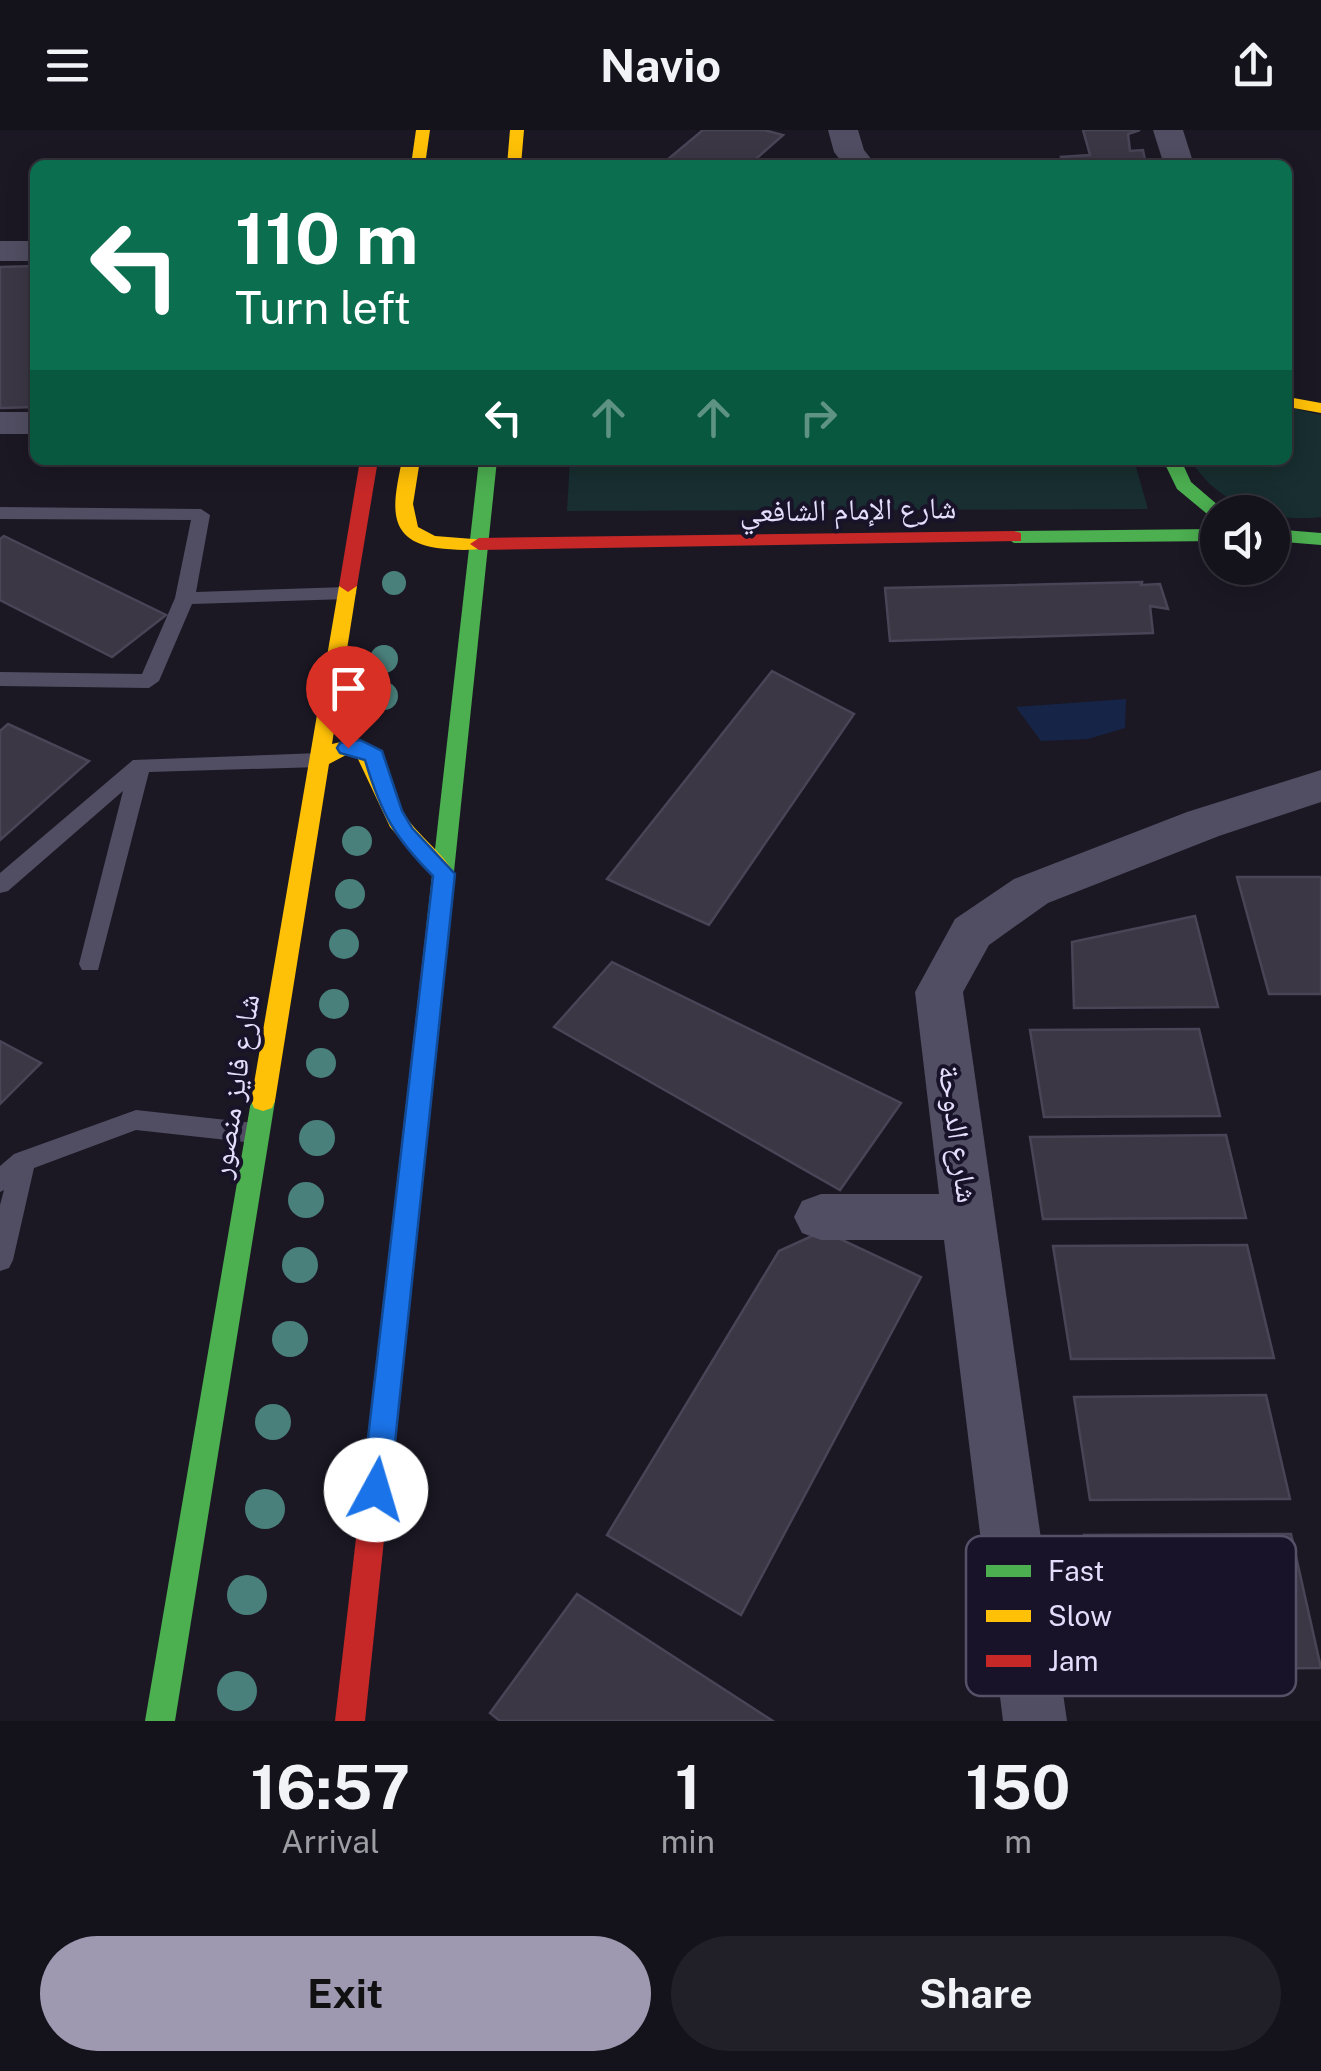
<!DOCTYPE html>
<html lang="en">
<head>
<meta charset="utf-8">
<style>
	body { margin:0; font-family:"Public Sans","Noto Naskh Arabic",sans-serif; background:#212028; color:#f1f3f6; height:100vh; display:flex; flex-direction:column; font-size:38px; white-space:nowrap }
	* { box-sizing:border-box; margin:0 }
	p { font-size:32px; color:#9d9ea3 }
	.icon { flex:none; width:55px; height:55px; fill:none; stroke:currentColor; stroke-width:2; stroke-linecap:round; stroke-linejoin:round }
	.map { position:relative; height:1591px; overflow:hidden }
	.side { display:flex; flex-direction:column; background:#14121b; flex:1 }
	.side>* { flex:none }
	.hud { position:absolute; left:30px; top:30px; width:1262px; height:305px; border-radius:15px; box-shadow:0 5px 25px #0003,0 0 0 2px #33323a; background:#0b6e4f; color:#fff; overflow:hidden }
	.fabs { position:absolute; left:1200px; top:365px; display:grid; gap:20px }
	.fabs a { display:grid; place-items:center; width:90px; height:90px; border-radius:50%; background:#14121b; box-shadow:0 5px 25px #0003,0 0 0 2px #33323a; font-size:50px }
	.pin { position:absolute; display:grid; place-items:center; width:85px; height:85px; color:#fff; margin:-102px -42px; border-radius:50% 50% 50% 0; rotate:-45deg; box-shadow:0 0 10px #0007 }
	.pin .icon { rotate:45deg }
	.me { position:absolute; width:110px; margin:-55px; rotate:6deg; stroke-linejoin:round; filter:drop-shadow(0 0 8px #0008) }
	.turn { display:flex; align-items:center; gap:35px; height:210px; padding:0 40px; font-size:45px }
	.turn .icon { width:130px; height:130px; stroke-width:2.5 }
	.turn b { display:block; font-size:70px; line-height:85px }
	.lanes { display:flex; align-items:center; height:95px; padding:0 40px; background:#0003; justify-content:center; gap:50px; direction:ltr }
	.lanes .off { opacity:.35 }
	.eta { display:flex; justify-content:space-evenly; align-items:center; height:170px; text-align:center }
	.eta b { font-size:60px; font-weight:700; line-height:70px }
	.cta { display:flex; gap:20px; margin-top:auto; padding:20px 40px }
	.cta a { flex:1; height:115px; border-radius:60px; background:#9e99b0; color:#111; font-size:40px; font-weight:700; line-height:115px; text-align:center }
	.cta a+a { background:#212028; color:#f1f3f6 }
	header { display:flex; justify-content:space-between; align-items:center; height:130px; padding:0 40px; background:#14121b; font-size:45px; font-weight:700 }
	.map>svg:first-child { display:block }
	.green { fill:#182e30 }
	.water { fill:#162547 }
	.building { fill:#3b3745; stroke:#494456; stroke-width:2.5 }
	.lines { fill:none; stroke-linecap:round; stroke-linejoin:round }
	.lane { fill:#514e63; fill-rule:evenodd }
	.street { fill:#514e63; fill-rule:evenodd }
	.fast { fill:#4caf50; fill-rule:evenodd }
	.slow { fill:#ffc107; fill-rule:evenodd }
	.jam { fill:#c62828; fill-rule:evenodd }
	.tree { fill:#4a807c }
	.route { fill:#1a73e8; stroke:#114b97; stroke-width:2.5 }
	.labels { text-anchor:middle; stroke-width:8; stroke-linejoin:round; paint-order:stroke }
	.street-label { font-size:30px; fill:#e4defc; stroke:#191329 }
	.key { fill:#191329; stroke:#565068; stroke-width:2.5 }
	.key-label { font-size:28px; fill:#e4defc }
</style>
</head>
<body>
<header><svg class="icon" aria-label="menu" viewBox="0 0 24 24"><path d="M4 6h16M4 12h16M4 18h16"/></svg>Navio<svg class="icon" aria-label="share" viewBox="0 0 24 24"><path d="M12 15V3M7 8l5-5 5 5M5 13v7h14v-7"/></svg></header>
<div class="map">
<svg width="1321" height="1591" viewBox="0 0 1321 1591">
	<rect width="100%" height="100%" fill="#1b1824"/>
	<!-- green -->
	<g class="green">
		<path d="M1288 277 1321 285V387C1273 394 1216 374 1191 330H1288Z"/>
		<polygon points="570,330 1134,330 1148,379 567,381"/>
	</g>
	<!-- water -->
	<polygon class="water" points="1126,569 1125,598 1088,609 1041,611 1016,577"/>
	<!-- building -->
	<g class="building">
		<polygon points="703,0 764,0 783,5 749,35 661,35"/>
		<polygon points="1083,0 1140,0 1128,4 1130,21 1143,20 1146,35 1064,35 1061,27 1090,25"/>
		<polygon points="35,136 35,277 0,278 0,137"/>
		<polygon points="4,406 166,485 112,527 0,470 0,409"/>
		<polygon points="1142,452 1141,455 1160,454 1168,479 1150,476 1153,503 890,511 885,458"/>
		<polygon points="772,541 854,584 709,795 607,749"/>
		<polygon points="8,594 89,631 0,710 0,601"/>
		<polygon points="1237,747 1321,747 1321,864 1269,864"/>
		<polygon points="1195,786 1218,877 1074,878 1072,812"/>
		<polygon points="612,832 901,973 840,1060 554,897"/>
		<polygon points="1199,899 1220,986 1044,987 1030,900"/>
		<polygon points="0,911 41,933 0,974"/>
		<polygon points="1226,1005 1246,1088 1043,1089 1030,1007"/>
		<polygon points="823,1101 921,1147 741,1485 607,1405 779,1121"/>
		<polygon points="1247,1115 1274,1228 1071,1229 1053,1116"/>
		<polygon points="1266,1265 1290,1369 1090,1370 1074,1267"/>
		<polygon points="1291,1404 1321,1538 1104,1540 1084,1405"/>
		<polygon points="577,1464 773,1591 500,1591 490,1583"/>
	</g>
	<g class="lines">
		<!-- lane -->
		<g class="lane">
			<polygon points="0,377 201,379 210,385 196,462 347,457 357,463 347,469 192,474 159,551 149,558 0,556 0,542 142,544 175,468 191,390 0,389"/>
			<polygon points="320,623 330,630 320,637 149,642 98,840 82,840 79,834 123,661 8,761 0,763 0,743 133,630"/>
			<polygon points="136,980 254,993 263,996 266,1003 263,1010 254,1013 136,1000 34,1038 13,1130 9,1138 0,1141 0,1075 4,1060 0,1062 0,1036 14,1024"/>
		</g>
		<!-- street -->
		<g class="street">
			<polygon points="828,0 858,0 864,20 876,35 844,35 834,22"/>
			<polygon points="1153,0 1183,0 1194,35 1164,35"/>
			<rect x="0" y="111" width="35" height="20"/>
			<rect x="0" y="282" width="35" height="22"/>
			<polygon points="1321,640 1321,672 1219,706 1048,773 989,815 963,862 1067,1591 1003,1591 944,1110 821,1110 802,1103 794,1087 802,1071 821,1064 939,1064 915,862 955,789 1014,749 1187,682"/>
		</g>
		<!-- fast -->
		<g class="fast">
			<polygon points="479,330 497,330 448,799 445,805 429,805 426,799"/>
			<polygon points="1163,330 1181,330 1191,352 1226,382 1218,382 1218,389 1212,388 1177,359"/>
			<polygon points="1218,399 1218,411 1014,413 1005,407 1014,401"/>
			<polygon points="1272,399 1321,403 1321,415 1272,411"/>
			<polygon points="263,961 272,964 275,971 175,1591 145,1591 251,971 254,964"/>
		</g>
		<!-- slow -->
		<g class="slow">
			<polygon points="416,0 430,0 425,35 411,35"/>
			<polygon points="510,0 524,0 521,35 507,35"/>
			<polygon points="1288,267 1321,273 1321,283 1288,277"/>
			<path d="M402 330H420L413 374 418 397 435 406 486 410V418C470 421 453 420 437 418 383 410 394 371 402 330Z"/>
			<path d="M348 450 357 456 332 614C391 597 385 658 409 691 423 709 443 724 455 744L444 752 436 750 390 697 357 627 346 625 329 634 275 971 272 978 263 981 254 978 251 971 339 456Z"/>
		</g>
		<!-- jam -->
		<g class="jam">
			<polygon points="360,330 378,330 357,456 348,462 339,456"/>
			<polygon points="1014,401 1021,403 1021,411 479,420 470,414 479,408"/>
			<polygon points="437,790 445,793 448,799 365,1591 335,1591 426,799 429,793"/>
		</g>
	</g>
	<!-- trees -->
	<g class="tree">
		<circle cx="394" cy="453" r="12"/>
		<circle cx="384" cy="529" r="14"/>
		<circle cx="384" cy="566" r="14"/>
		<circle cx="357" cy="711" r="15"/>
		<circle cx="350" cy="764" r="15"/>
		<circle cx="344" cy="814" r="15"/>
		<circle cx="334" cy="874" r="15"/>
		<circle cx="321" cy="933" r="15"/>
		<circle cx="317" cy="1008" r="18"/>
		<circle cx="306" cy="1070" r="18"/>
		<circle cx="300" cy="1135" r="18"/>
		<circle cx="290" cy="1209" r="18"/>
		<circle cx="273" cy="1292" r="18"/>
		<circle cx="265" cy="1379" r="20"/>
		<circle cx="247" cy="1465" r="20"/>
		<circle cx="237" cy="1561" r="20"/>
	</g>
	<!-- route -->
	<path class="route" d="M360 610 382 621 402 681 412 698 455 744 390 1360 386 1370 376 1374 366 1370 362 1360 433 746C394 707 381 683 365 630L340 623 337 618 340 613Z"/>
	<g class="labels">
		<!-- street labels -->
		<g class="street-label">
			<text transform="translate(848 380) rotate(-1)" y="10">شارع الإمام الشافعي</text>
			<text transform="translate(235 956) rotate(-81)" y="10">شارع فايز منصور</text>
			<text transform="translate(958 1004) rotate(82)" y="10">شارع الدوحة</text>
		</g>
	</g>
	<!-- legend -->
	<rect x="966" y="1406" width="330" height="160" rx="15" class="key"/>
	<rect x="986" y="1435" width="45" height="12" fill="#4caf50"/>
	<rect x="986" y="1480" width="45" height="12" fill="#ffc107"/>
	<rect x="986" y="1525" width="45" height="12" fill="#c62828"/>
	<g class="key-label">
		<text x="1048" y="1451">Fast</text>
		<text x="1048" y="1496">Slow</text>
		<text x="1048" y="1541">Jam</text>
	</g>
</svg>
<div class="fabs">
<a><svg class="icon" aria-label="sound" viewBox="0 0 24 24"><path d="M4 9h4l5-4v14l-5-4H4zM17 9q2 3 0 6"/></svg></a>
</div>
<div class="pin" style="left:348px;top:618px;background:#d93025"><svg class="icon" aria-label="arrive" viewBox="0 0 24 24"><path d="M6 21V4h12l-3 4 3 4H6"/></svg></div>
<svg class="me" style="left:376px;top:1360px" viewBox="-20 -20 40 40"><circle r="19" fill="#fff"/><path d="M0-13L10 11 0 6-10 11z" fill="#1a73e8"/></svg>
<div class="hud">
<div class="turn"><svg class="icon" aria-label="left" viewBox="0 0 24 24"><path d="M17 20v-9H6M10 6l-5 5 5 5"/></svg><div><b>110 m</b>Turn left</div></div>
<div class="lanes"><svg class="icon" aria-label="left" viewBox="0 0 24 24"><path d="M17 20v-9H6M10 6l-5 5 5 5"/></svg><svg class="icon off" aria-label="ahead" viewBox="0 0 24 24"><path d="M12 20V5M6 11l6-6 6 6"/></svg><svg class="icon off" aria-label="ahead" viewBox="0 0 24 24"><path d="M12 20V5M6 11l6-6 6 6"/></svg><svg class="icon off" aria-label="right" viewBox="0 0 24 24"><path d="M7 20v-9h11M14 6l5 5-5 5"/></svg></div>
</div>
</div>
<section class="side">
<div class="eta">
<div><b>16:57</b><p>Arrival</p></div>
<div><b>1</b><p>min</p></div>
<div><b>150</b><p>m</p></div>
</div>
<div class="cta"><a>Exit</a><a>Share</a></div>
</section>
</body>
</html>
